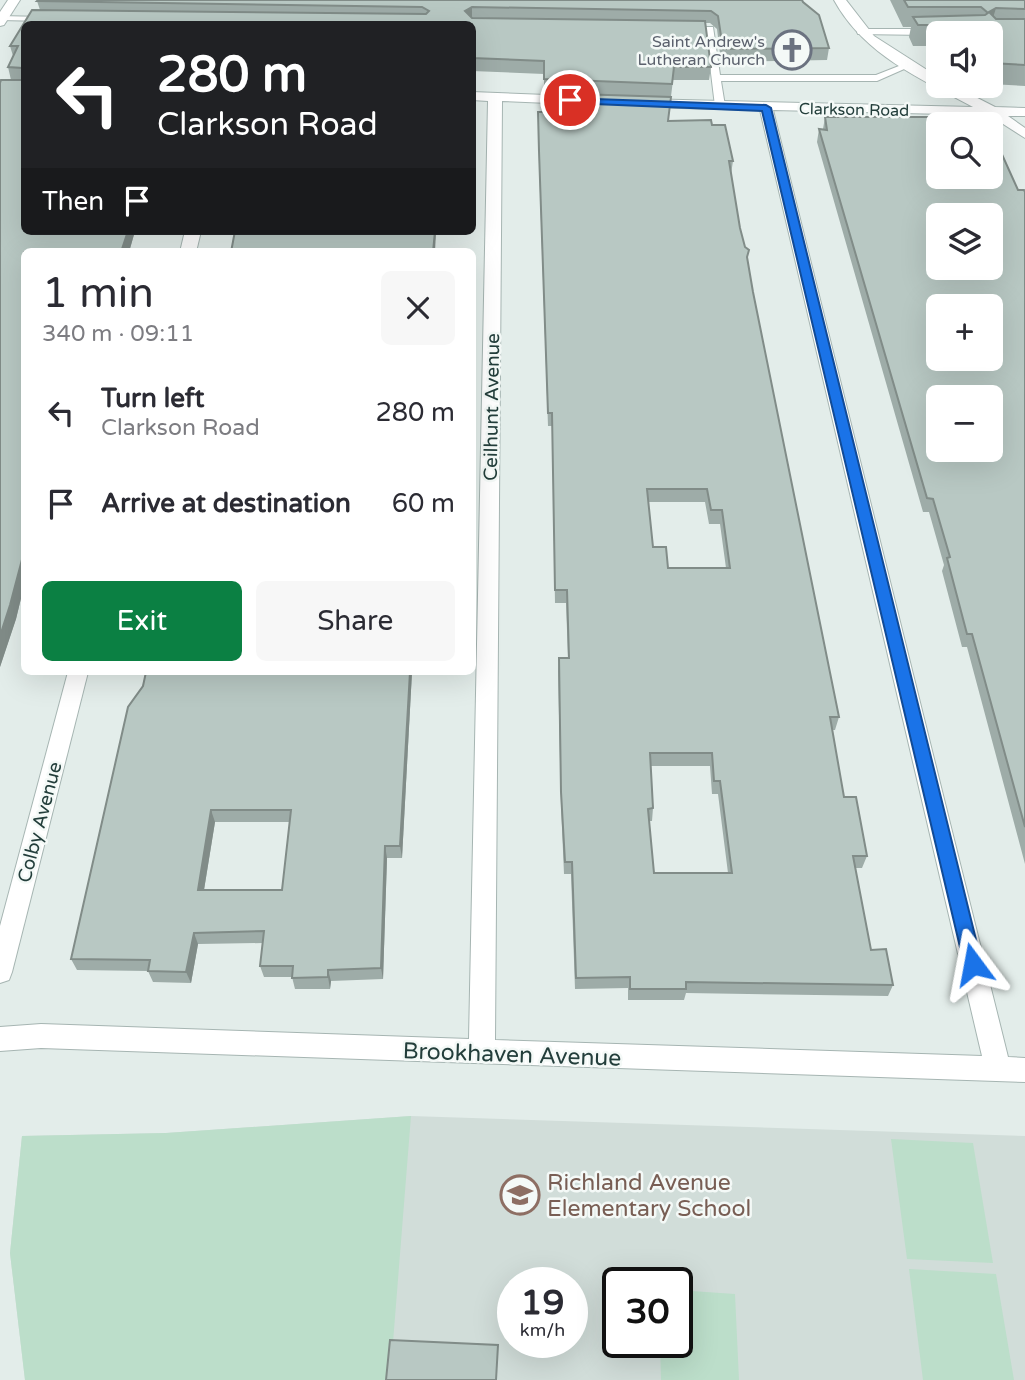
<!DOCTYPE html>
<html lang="en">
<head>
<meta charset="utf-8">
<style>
	body { margin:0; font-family:"Varela Round",sans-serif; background:#f7f7f7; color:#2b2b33; height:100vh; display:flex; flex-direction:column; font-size:26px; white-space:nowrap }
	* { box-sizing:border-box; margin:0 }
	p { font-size:23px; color:#7c7c81 }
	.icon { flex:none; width:38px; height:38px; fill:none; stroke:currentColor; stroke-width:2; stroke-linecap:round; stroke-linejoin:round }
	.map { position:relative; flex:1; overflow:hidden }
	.panel { position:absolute; left:21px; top:248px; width:455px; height:427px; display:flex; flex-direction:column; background:#fff; border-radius:10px; box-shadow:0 7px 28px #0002 }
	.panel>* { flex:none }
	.banner { position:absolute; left:21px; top:21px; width:455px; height:214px; border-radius:10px; box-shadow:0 7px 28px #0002; background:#202124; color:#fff; overflow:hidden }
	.buttons { position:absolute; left:926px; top:21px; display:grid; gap:14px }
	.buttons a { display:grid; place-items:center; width:77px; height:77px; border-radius:10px; background:#fff; box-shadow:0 7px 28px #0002; font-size:35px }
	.speed { position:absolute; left:497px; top:1267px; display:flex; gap:14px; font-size:35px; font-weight:700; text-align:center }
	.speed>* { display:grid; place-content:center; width:91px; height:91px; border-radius:50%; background:#fff; box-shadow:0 7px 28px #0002; line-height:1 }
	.speed small { font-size:18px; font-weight:400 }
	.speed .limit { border:4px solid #111; border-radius:10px; background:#fff; color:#111 }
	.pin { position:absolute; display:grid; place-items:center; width:60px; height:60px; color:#fff; margin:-30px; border:4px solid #fff; border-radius:50%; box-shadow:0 2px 7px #0007 }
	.me { position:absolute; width:77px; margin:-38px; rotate:347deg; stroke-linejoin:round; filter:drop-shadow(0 0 5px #0008) }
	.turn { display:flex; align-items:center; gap:24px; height:147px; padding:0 21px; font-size:32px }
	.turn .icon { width:91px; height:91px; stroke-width:2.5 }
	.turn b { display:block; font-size:49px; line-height:60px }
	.then { display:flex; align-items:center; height:66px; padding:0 21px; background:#0003; gap:14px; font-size:26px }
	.round { display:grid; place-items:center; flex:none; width:74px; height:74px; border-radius:10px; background:#f7f7f7 }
	.summary { display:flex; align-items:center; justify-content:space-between; height:119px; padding:0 21px }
	h1 { font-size:42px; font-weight:600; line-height:52px }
	.cta { display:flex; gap:14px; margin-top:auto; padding:14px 21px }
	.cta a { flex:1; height:80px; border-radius:10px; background:#0b8043; color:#fff; font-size:28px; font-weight:600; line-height:80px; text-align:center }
	.cta a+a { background:#f7f7f7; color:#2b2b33 }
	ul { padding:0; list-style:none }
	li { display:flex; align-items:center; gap:21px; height:91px; padding:0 21px }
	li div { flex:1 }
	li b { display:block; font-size:26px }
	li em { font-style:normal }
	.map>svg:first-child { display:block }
	.built { fill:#d1ddd9; fill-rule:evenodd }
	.green { fill:#bcdeca }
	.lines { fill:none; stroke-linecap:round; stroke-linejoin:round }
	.lane-casing { stroke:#a6b5b2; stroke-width:2 }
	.street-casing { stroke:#a6b5b2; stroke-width:2 }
	.lane { fill:#fff; fill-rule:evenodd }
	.street { fill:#fff; fill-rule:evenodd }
	.wall { fill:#9eaca8; fill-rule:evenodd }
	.shaded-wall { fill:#818c88 }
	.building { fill:#b8c8c3; stroke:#818c88; stroke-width:2; fill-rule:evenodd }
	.route { fill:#1a73e8; stroke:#114b97; stroke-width:2 }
	.labels { text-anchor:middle; stroke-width:5; stroke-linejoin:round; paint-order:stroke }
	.far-worship-label { font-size:16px; fill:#5b616d; stroke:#f4f9f7; text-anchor:end }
	.far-street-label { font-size:16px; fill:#233e3b; stroke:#f4f9f7 }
	.street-label { font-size:19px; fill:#233e3b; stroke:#f4f9f7 }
	.near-street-label { font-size:23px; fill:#233e3b; stroke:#f4f9f7 }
	.near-education-label { font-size:23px; fill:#785e54; stroke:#f4f9f7; text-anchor:start }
</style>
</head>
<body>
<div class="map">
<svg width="1025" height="1380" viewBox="0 0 1025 1380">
	<rect width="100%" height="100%" fill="#e3edea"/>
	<!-- built -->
	<path class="built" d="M411 1116 1025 1136V1380H25L10 1253 22 1136 166 1133ZM513 1283H572V1342H513ZM618 1283H677V1342H618Z"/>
	<!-- green -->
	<g class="green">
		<polygon points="411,1116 390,1380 25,1380 10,1253 22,1136 166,1133"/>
		<polygon points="891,1139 973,1143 993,1263 907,1259"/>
		<polygon points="909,1269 996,1274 1014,1380 923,1380"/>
		<polygon points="677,1290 735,1294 739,1380 661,1380 660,1342 677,1342"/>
	</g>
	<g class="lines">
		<!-- lane casing -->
		<g class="lane-casing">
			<g id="lane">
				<polygon points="0,16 44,17 48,19 44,21 0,20"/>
				<polygon points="684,27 713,27 720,75 876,75 904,64 911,66 877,81 721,81 725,106 720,109 715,106 706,32 687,32 683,29"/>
				<polygon points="861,29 926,29 930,32 926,35 858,34 857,32"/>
			</g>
		</g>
		<!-- street casing -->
		<g class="street-casing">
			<g id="street">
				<polygon points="8,0 20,0 4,25 0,26 0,12"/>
				<path d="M834 0H846L874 36 938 77V86H954L995 107 1025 108V116H1008L1025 128V138L989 115 773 110 1008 1057 1025 1058V1082L41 1048 0 1051V1027L41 1024 469 1039 488 101 472 100V92L572 96 579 100 572 104 502 101 495 1040 982 1056 760 110 642 107 635 103 642 99 973 107C921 79 864 55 834 0Z"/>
				<polygon points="185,231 201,231 196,252 180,252"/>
				<polygon points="68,672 88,672 12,972 9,980 0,983 0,926"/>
			</g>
		</g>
		<!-- lane -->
		<use href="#lane" class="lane"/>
		<!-- street -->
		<use href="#street" class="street"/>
	</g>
	<!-- wall -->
	<g class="wall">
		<path d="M38 0H802L803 2 819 15 829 48 827 60 721 62 717 29 710 23H705L711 67 709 80H673L668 121 711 120 712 125H725L733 161 731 174 740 228 745 247 749 250 747 259 753 292 839 717 835 730H832L844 797H856L867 856 862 868H855L871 950 886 949 893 985 888 996 686 993 684 1000H628V988L575 989 571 874H564L561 805 558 671 559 658H568L566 603H555L552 426H548L539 164 538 112H544V93L639 96 544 92V74L472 71V24H24V231H135L129 252H24V586L16 619 0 667V83L1 80H13H11L8 67 13 56 10 46 32 10H40L37 1ZM648 502H705L709 524H720L726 568H668L666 547H653ZM651 766H710L712 794H718L728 873H654L649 821H652L653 808Z"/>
		<polygon points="890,0 1025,0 1025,86 990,84 990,33 938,33 938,56 931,56 928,46 913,46 909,37 911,27 903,27"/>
		<polygon points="825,117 938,124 1018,190 1025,192 1025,864 967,647 962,647 942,571 944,565 929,512 923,512 817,142 819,129 823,129"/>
		<path d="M146 672H412L402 858H387L383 979 331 981 330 989H295L292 977H264L260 966 263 943 198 944 191 983 153 982 148 971 77 970 71 959ZM215 822H290L282 890H204Z"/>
	</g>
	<!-- shaded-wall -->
	<g class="shaded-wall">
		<polygon points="472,7 472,19 465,11"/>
		<polygon points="996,8 990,28 989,12"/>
		<polygon points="128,231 135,231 129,252 121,252"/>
		<polygon points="435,231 436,231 435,252 433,252"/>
		<polygon points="24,552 24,586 16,619 0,667 0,636"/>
		<polygon points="410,672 412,672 402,858 400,846"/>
		<polygon points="211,810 215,822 202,902 198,890"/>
		<polygon points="385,846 387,858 383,979 381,968"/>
		<polygon points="194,933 198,944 191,983 186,972"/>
		<polygon points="328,970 331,981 330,989 328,977"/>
	</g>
	<!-- building -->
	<g class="building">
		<polygon points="38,0 802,0 803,2 819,15 829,48 723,49 718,16 711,11 472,7 465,11 472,18 705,21 711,67 674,67 672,84 544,79 544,61 472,58 472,24 24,24 24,231 128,231 121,252 24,252 24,552 10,605 0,636 0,83 1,80 22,80 22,68 8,67 18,46 10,46 32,10 426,14 429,11 422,7 37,1"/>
		<polygon points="904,0 1025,0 1025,9 996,8 989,12 996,19 1025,19 1025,65 990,63 990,33 938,33 938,36 936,36 933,25 918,25 913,17 985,15 988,13 981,7 908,7"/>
		<path d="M544 93 671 97 668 121 711 120 712 125H725L733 161H729L740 228 745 247 749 250 747 257 753 292 839 717H830L844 797H856L867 856H853L871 950 886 949 893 985 686 982V989H630V977L576 978 572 862H565L561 792 559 658H569L567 590H555L552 413H548L539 151 538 112H545ZM647 489H707L711 510H722L730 568H668L666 547H653ZM650 753H712L714 781H720L732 873H654L648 809 653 808Z"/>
		<path d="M825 117H962L965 124H970H938V177H990V146L992 150H1000L1018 190H1024L1025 192V827L972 634H967L947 558 950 557 933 499 927 498 819 129 827 130ZM938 215H990V268H938ZM938 306H990V359H938ZM938 397H990V450H938Z"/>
		<polygon points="235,231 435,231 433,252 231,252"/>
		<path d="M146 672H410L400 846H385L381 968 328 970V977L292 978 293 966H260L264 931 194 933 186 972 148 971 150 960 71 959 128 707 143 686ZM211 810H291L282 890H198Z"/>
		<polygon points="390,1340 498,1345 496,1380 386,1380"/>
	</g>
	<!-- route -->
	<polygon class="route" points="566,98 766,105 771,108 982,964 980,970 973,972 966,970 964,964 762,111 570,103 565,100"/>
	<!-- icons -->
	<defs>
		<g id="church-ring" transform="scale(2.0125)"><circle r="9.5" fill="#f4f9f7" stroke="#6b7280" stroke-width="1.5"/><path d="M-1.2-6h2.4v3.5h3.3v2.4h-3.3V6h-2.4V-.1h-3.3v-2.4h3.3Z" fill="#6b7280"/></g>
		<g id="school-ring" transform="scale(2.0125)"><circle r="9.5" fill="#f4f9f7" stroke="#8d6e63" stroke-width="1.5"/><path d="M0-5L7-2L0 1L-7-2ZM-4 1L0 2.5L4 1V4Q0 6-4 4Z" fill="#8d6e63"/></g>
	</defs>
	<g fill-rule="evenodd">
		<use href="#church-ring" x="792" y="50"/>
		<use href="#school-ring" x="520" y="1195"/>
	</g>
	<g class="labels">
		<!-- far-worship labels -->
		<g class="far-worship-label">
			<text x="765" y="47">Saint Andrew's<tspan x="765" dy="18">Lutheran Church</tspan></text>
		</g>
		<!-- far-street labels -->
		<g class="far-street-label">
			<text transform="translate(854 109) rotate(1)" y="6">Clarkson Road</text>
		</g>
		<!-- street labels -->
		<g class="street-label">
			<text transform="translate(491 407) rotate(-89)" y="7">Ceilhunt Avenue</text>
			<text transform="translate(39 822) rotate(-75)" y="7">Colby Avenue</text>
		</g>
		<!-- near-street labels -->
		<g class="near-street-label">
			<text transform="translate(512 1054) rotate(2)" y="8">Brookhaven Avenue</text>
		</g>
		<!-- near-education labels -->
		<g class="near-education-label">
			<text x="547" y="1190">Richland Avenue<tspan x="547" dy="26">Elementary School</tspan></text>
		</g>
	</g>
</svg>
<div class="buttons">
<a><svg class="icon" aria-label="sound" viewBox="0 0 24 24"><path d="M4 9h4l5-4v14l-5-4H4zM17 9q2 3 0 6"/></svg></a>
<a><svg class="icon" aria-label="search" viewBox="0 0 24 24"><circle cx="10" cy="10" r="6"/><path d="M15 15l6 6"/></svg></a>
<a><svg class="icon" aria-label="layers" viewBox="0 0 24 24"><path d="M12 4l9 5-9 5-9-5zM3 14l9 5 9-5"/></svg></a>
<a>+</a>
<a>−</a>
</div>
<div class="speed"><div>19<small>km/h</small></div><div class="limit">30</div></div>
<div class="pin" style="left:570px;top:100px;background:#d93025"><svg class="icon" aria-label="arrive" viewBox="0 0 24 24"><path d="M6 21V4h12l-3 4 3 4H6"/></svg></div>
<svg class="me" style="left:973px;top:964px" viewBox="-20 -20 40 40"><path d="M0-17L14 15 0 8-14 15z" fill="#1a73e8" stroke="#fff" stroke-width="4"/></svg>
<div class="banner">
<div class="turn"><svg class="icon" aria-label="left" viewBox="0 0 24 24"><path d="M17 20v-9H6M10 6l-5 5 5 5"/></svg><div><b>280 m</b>Clarkson Road</div></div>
<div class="then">Then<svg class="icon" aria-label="arrive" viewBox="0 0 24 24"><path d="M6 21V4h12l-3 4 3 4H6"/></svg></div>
</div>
<section class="panel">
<div class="summary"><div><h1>1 min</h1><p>340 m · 09:11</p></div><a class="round"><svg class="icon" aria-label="close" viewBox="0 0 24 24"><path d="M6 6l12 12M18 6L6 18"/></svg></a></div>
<ul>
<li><svg class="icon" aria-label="left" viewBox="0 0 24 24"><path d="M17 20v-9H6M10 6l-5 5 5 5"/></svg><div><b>Turn left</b><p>Clarkson Road</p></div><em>280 m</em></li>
<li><svg class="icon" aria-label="arrive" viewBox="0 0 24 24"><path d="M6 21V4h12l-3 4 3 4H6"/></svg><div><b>Arrive at destination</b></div><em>60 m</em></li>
</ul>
<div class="cta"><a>Exit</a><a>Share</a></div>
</section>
</div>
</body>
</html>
